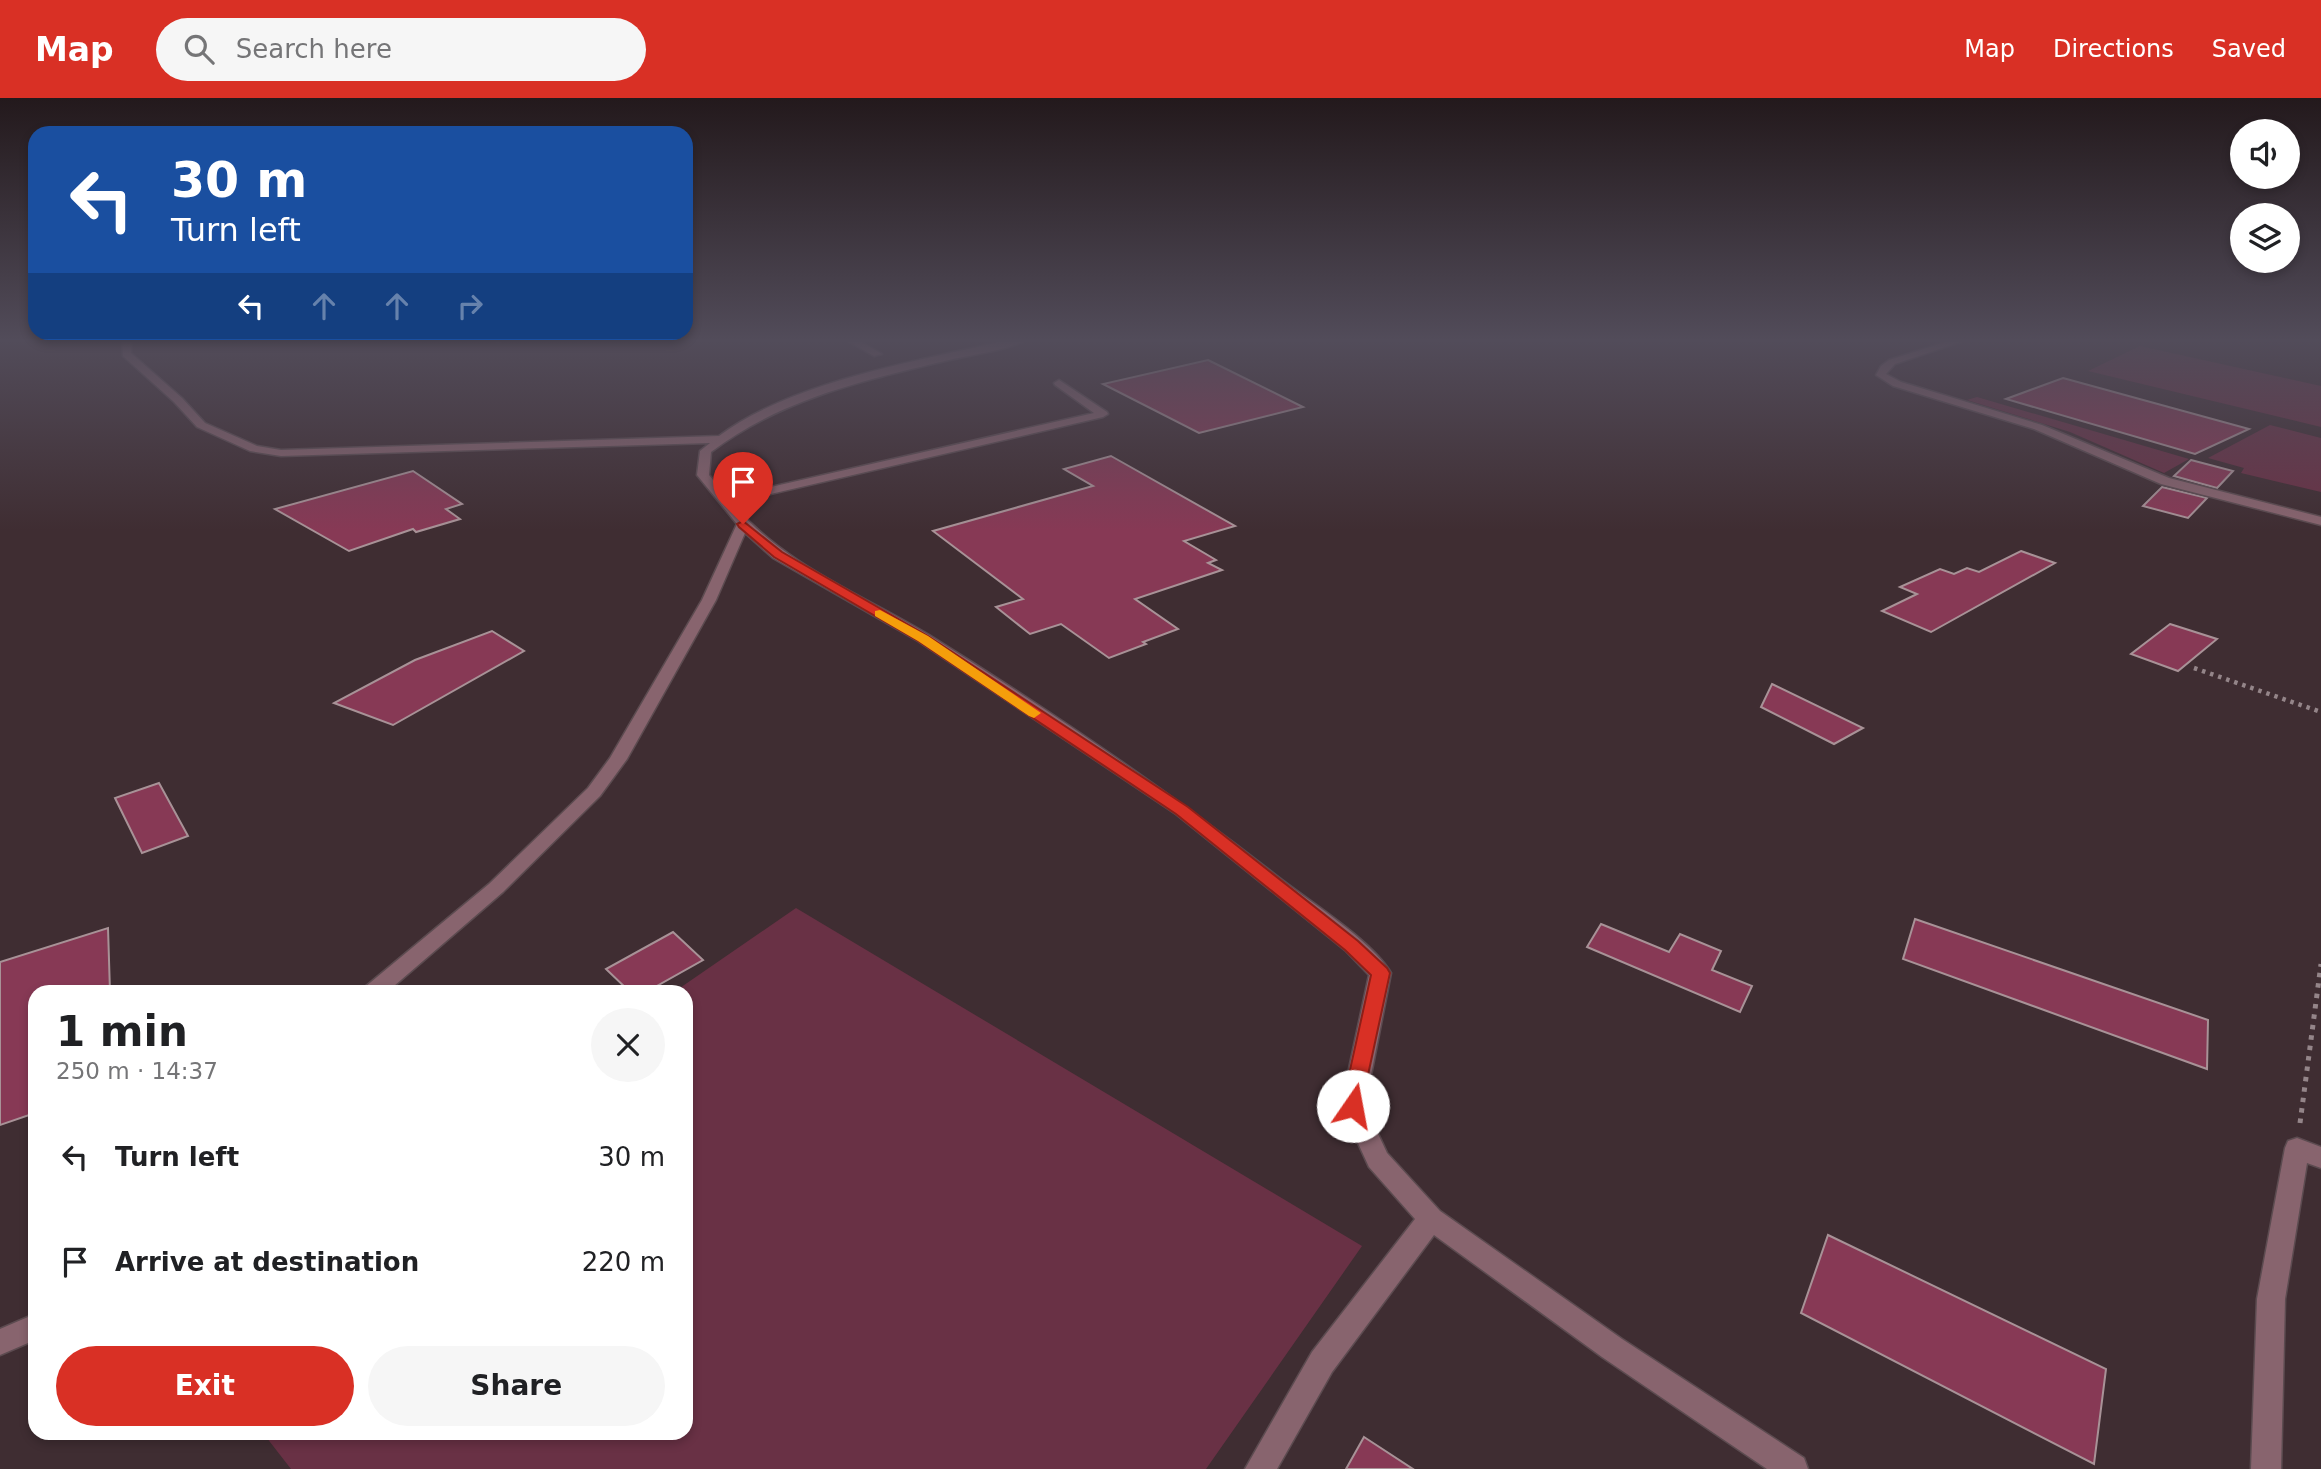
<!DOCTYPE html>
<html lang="en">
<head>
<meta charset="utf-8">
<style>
	body { margin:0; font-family:"DejaVu Sans",sans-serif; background:#f6f6f6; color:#202124; height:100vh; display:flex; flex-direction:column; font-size:26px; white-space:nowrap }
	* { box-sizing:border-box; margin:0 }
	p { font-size:23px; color:#757577 }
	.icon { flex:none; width:38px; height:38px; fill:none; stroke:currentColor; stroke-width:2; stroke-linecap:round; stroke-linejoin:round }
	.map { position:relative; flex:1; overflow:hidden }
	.side { position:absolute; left:28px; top:887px; width:665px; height:455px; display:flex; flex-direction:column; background:#fff; border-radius:21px; box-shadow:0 4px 10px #0003 }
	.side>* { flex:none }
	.top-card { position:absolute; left:28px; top:28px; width:665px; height:214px; border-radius:21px; box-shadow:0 4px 10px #0003; background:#1a4fa0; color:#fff; overflow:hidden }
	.buttons { position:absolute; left:2230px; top:21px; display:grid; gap:14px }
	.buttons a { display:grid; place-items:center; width:70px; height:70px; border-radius:50%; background:#fff; box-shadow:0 4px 10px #0003; font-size:35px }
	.pin { position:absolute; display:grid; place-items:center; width:60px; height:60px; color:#fff; margin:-72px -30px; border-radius:50% 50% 50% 0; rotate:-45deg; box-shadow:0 0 7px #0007 }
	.pin .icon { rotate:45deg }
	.me { position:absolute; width:77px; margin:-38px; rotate:12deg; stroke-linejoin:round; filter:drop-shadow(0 0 5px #0008) }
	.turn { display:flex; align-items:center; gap:24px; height:147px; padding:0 28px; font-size:32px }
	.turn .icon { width:91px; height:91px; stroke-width:2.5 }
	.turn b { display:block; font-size:49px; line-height:60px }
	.lanes { display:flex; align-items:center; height:66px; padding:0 28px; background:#0003; justify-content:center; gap:35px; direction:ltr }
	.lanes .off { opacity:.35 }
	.round { display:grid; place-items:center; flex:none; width:74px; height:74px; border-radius:37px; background:#f6f6f6 }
	.head { display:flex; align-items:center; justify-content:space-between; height:119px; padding:0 28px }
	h1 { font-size:42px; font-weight:800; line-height:52px }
	.primary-button { display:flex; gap:14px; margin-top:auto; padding:14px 28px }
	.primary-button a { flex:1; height:80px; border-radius:42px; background:#d93025; color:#fff; font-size:28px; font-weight:800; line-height:80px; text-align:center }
	.primary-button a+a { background:#f6f6f6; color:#202124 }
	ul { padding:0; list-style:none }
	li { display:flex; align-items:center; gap:21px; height:105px; padding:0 28px }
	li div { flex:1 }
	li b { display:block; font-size:26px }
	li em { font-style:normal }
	header { display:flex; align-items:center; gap:42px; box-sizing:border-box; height:98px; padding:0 35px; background:#d93025; color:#fff }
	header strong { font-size:33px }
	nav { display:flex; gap:38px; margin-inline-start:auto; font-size:24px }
	.search { width:490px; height:63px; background:#f6f6f6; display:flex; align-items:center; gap:18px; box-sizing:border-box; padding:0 24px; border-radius:38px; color:#757577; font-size:26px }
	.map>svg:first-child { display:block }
	.green { fill:#693145 }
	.building { fill:#873955; stroke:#a89297; stroke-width:2 }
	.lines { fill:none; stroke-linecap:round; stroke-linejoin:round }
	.minor-casing { stroke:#5c4b50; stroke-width:3 }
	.path-far1 { stroke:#948589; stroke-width:4.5; stroke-dasharray:3.5 5; stroke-linecap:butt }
	.path { stroke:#948589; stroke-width:5; stroke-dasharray:4.5 6; stroke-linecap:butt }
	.minor { fill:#88646e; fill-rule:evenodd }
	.route { fill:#d93025; stroke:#8d1f18; stroke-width:2 }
	.slow { fill:#f59e0b }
</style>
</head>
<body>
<header>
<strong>Map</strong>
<div class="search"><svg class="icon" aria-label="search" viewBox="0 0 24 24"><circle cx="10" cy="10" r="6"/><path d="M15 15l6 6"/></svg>Search here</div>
<nav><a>Map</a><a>Directions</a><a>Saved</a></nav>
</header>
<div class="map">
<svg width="2321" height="1371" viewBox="0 0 2321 1371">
	<rect width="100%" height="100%" fill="#3f2d32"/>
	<!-- green -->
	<g class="green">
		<polygon points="2140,248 2321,288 2321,329 2088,273"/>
		<polygon points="1977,299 2189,361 2164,375 2070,334 1967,302"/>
		<polygon points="2270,327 2321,340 2321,394 2241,375 2244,370 2208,360"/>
		<polygon points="796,810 1362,1148 1206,1371 291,1371 263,1335 686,1335 686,894 674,894"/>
	</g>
	<!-- building -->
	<g class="building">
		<polygon points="1208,262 1303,309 1199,335 1103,286"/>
		<polygon points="2063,280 2249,331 2195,356 2006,301"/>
		<polygon points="1111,358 1235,428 1184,443 1216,462 1208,465 1222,472 1135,501 1178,531 1143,544 1146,546 1109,560 1061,526 1030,536 996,509 1023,501 933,433 1093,388 1064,371"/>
		<polygon points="2191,362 2233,373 2217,390 2174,378"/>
		<polygon points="413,373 462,406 446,411 460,421 416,434 413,431 349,453 275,411"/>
		<polygon points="2162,389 2207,400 2188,420 2143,408"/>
		<polygon points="2021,453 2055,465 1931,534 1882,513 1917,496 1900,489 1940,471 1954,476 1967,470 1979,474"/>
		<polygon points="2170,526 2217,541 2178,573 2131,556"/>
		<polygon points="492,533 524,553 393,627 334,605 415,562"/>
		<polygon points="1772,586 1863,630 1834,646 1761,609"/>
		<polygon points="159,685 188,738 142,755 115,700"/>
		<polygon points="1915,821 2208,922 2207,971 1903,861"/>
		<polygon points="1601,826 1669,854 1680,836 1721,853 1712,872 1752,888 1740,914 1587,849"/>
		<polygon points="108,830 110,894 35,894 35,1015 0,1027 0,864"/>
		<polygon points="673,834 703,862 646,894 630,894 606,871"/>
		<polygon points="1828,1137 2106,1271 2094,1366 1801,1215"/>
		<polygon points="1364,1339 1413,1371 1346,1371"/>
	</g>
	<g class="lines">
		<!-- minor casing -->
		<g class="minor-casing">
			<g id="minor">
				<path d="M122 241H132L131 255 182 300 205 325 257 348 281 352 719 338C794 282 921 263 1011 241H1028C1008 253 969 257 945 263 862 283 781 301 711 354L709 377 727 399 1094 315 1055 287 1054 285 1059 282 1107 314 1108 316 1103 319 732 405C784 467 861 496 929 537 1051 613 1170 694 1282 782 1312 805 1372 843 1391 875L1365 1008 1387 1055 1440 1113 1622 1241 1804 1360 1808 1371H1767L1602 1259 1434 1137 1332 1274 1277 1371H1245L1312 1254 1415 1121 1369 1069 1341 1008 1369 877 1345 852 1176 716 918 543 773 460 745 435 716 502 627 661 600 698 503 794 387 894H362L365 889 489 786 588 690 610 660 702 502 737 426 697 377 700 353 710 345 281 358 250 353 197 329 174 304 123 258Z"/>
				<polygon points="490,241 502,241 503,242 498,245"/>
				<polygon points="844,241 856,241 882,256 874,258"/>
				<polygon points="1955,241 1969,241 1895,266 1886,276 1901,284 2042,327 2169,380 2321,419 2321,427 2161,386 2034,331 1893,288 1876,277 1881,268 1889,262"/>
				<polygon points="2297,1040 2321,1049 2321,1070 2307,1065 2285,1201 2281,1371 2251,1371 2257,1201 2285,1050 2288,1043"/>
				<polygon points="35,1216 35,1242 0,1257 0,1231"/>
			</g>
		</g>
		<!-- path-far1 -->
		<polyline class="path-far1" points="2194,570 2321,614"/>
		<!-- path -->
		<polyline class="path" points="2300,1025 2321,866"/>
		<!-- minor -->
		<use href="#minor" class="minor"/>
	</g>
	<!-- sky -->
	<linearGradient id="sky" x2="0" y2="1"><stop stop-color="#23191c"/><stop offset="0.56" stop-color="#524c5a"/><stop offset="1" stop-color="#524c5a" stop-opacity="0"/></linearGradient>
	<rect width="2321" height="433" fill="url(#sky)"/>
	<!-- route -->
	<polygon class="route" points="743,423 782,454 928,538 1188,709 1358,843 1387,870 1390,875 1360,1014 1353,1017 1345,1014 1342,1008 1371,877 1345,852 1176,716 918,543 774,459 739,429 737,426"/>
	<!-- slow -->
	<polygon class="slow" points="880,512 928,538 1041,615 1034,620 1029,618 918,543 875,518 875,513"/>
</svg>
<div class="buttons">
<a><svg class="icon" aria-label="sound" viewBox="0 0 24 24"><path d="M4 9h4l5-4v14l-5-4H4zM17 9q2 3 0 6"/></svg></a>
<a><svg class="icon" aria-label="layers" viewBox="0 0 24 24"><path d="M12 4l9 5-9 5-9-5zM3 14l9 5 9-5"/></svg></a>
</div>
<div class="pin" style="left:743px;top:426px;background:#d93025"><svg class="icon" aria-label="arrive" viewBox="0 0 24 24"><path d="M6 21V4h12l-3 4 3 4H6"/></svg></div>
<svg class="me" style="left:1353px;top:1008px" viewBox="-20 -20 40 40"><circle r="19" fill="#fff"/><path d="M0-13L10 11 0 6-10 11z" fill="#d93025"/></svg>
<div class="top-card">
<div class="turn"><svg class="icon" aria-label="left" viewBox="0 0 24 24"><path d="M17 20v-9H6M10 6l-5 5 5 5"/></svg><div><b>30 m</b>Turn left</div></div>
<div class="lanes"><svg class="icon" aria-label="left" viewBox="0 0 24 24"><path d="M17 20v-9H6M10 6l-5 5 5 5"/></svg><svg class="icon off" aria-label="ahead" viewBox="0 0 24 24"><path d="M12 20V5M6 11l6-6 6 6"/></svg><svg class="icon off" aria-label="ahead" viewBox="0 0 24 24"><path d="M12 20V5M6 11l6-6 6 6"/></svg><svg class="icon off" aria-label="right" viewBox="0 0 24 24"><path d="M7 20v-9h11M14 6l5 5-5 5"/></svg></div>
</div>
<section class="side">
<div class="head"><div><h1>1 min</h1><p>250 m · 14:37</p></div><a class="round"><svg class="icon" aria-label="close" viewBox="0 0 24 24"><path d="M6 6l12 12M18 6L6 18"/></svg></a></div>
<ul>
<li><svg class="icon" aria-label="left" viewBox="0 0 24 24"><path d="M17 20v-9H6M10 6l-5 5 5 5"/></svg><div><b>Turn left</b></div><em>30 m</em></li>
<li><svg class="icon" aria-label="arrive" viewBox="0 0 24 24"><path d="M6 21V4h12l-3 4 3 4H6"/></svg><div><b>Arrive at destination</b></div><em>220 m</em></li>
</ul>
<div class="primary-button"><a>Exit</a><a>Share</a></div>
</section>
</div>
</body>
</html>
